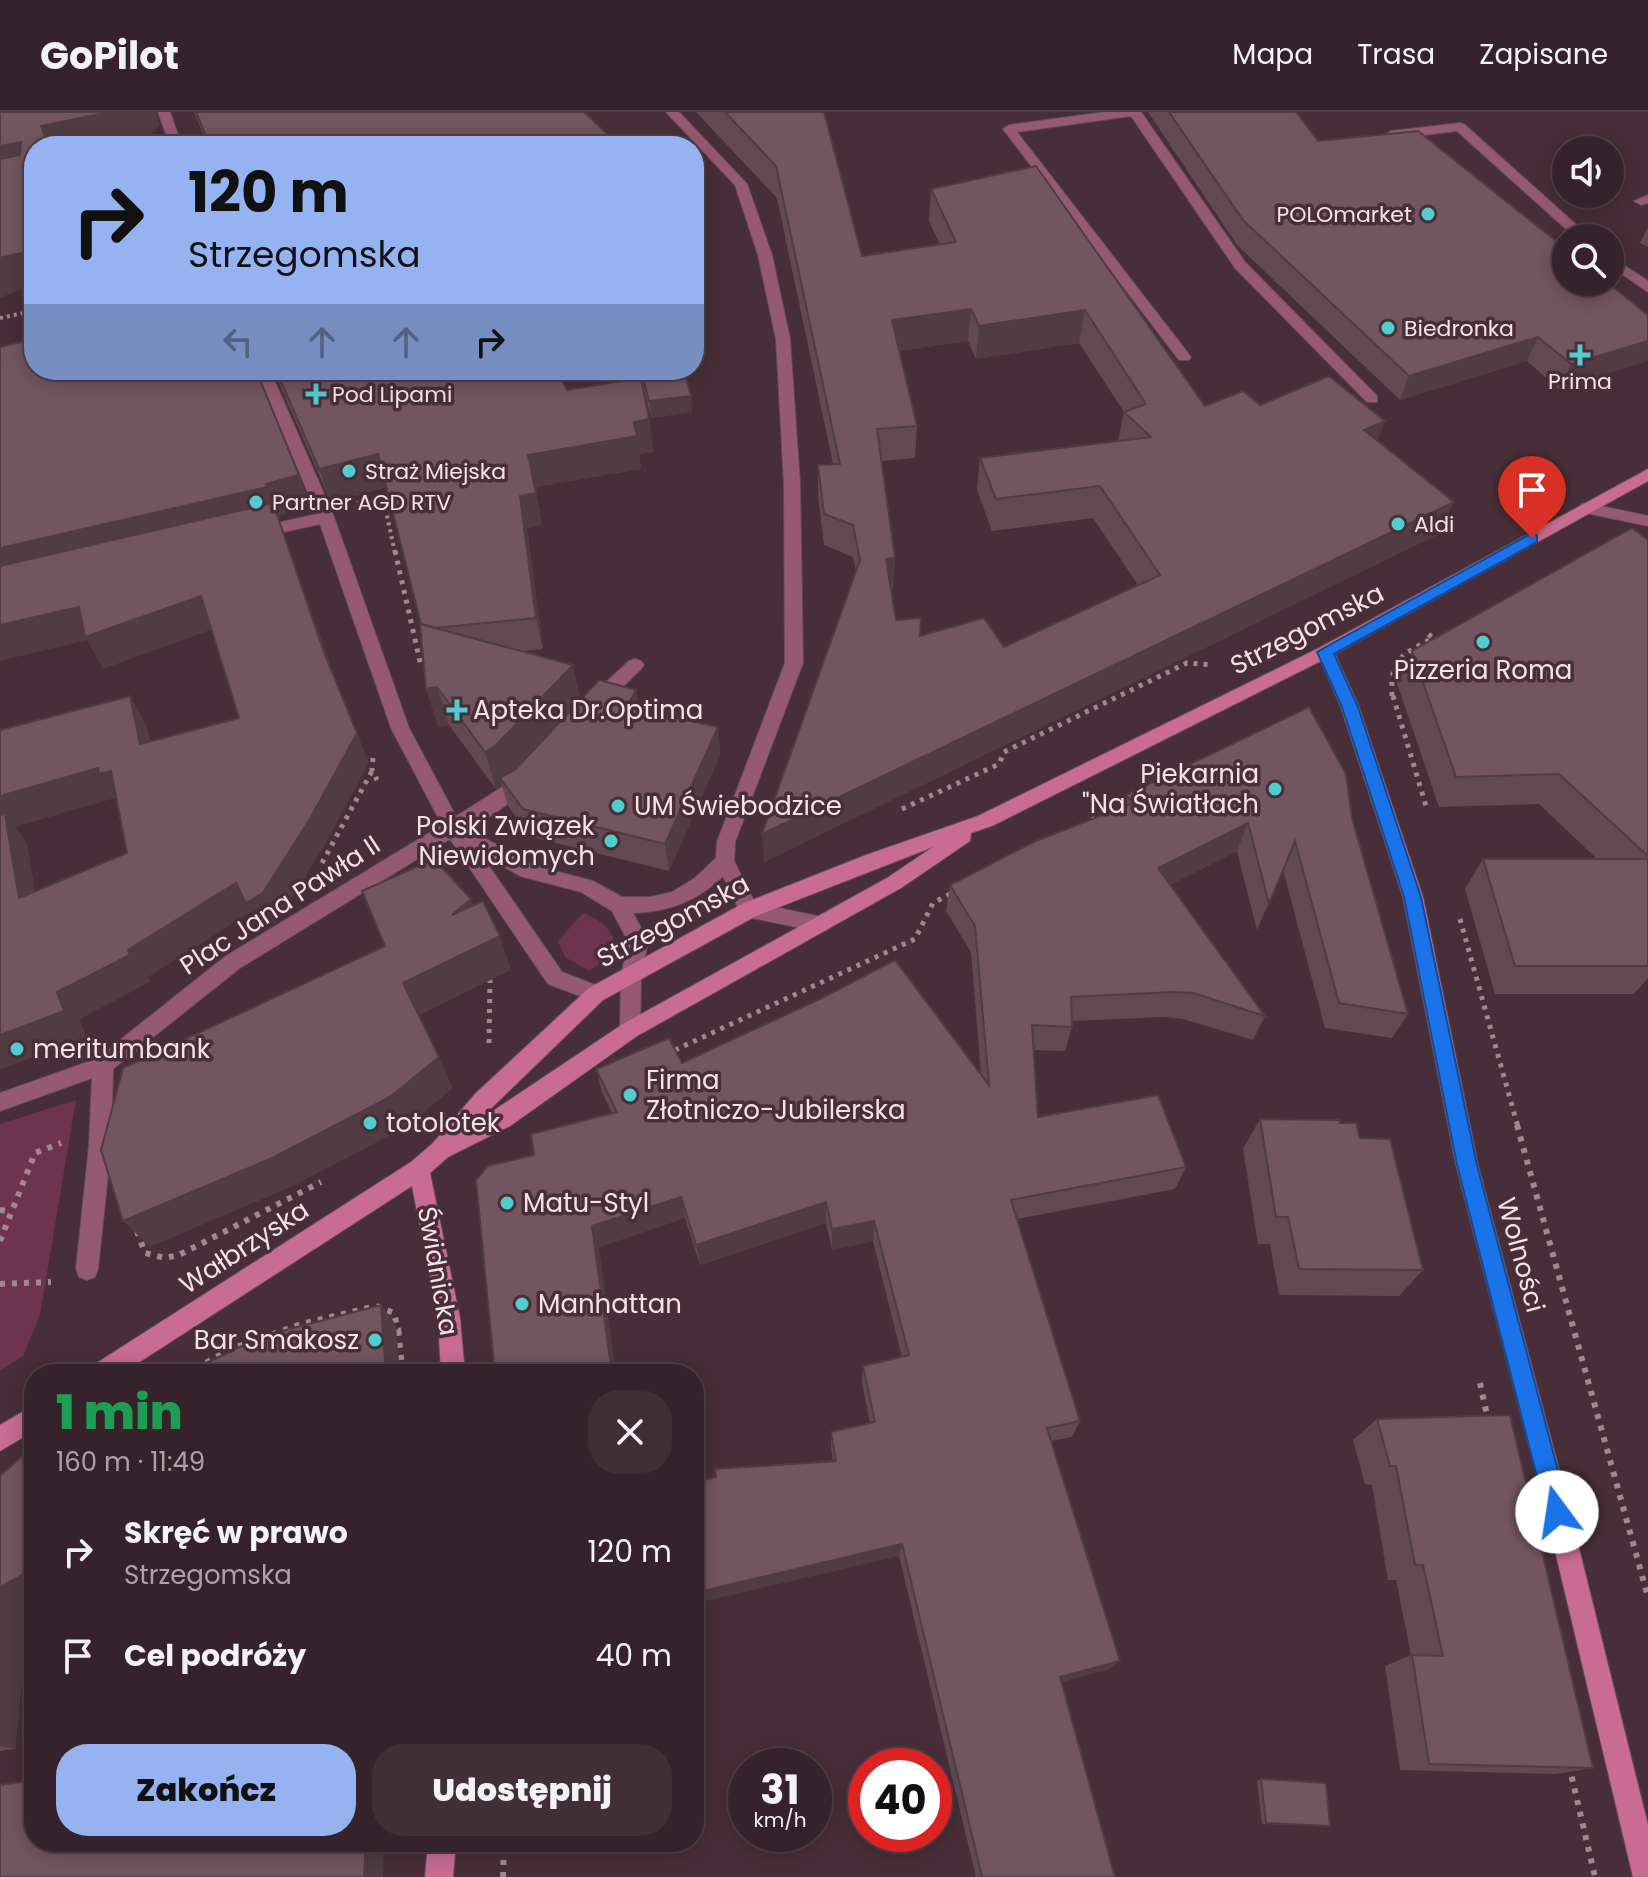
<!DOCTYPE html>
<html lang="pl">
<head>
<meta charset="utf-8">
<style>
	body { margin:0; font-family:Poppins,sans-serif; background:#412f36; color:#f1f3f6; height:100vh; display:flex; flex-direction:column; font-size:30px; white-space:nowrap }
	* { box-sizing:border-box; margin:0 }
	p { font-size:26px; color:#aaa4a8 }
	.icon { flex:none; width:44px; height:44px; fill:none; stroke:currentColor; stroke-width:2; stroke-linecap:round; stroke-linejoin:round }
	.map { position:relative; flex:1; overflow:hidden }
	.panel { position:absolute; left:24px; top:1252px; width:680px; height:488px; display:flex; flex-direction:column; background:#36222a; border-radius:32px; box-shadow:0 4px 20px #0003,0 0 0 2px #503f47 }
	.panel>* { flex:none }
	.top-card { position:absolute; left:24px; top:24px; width:680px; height:244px; border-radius:32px; box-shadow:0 4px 20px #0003,0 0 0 2px #503f47; background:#95b2f1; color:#111; overflow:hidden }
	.tools { position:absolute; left:1552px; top:24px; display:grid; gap:16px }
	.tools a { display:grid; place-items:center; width:72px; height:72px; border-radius:50%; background:#36222a; box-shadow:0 4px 20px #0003,0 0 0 2px #503f47; font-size:40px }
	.speed { position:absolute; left:728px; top:1636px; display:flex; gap:16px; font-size:40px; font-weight:700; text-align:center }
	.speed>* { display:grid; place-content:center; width:104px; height:104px; border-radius:50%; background:#36222a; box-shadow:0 4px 20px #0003,0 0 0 2px #503f47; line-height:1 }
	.speed small { font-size:20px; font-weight:400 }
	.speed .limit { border:12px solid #d22; background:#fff; color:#111 }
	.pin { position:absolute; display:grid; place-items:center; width:68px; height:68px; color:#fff; margin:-82px -34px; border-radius:50% 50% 50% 0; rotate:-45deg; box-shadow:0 0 8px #0007 }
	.pin .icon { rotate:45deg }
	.me { position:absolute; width:88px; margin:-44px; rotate:346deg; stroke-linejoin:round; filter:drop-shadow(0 0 6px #0008) }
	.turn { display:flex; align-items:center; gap:28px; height:168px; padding:0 32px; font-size:36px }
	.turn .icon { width:104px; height:104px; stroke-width:2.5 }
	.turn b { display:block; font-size:56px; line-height:68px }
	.lanes { display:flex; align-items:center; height:76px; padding:0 32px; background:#0003; justify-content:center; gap:40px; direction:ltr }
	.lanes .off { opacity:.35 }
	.round { display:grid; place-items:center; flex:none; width:84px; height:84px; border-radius:32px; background:#412f36 }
	.headline { display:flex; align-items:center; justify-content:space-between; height:136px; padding:0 32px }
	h1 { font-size:48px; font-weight:800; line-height:60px; color:#1e9e55 }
	.button { display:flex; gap:16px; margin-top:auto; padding:16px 32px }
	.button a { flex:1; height:92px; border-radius:32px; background:#95b2f1; color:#111; font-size:32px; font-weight:800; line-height:92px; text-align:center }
	.button a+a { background:#412f36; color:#f1f3f6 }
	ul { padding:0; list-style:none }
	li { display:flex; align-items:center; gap:24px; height:104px; padding:0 32px }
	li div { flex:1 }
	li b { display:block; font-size:30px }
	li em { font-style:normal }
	header { display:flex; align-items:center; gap:48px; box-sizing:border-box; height:112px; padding:0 40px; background:#36222a; border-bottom:2px solid #503f47 }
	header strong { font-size:38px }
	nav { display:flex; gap:44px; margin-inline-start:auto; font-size:28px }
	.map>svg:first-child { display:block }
	.green { fill:#6f344d }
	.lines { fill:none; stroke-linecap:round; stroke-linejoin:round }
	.lane-casing { stroke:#644b54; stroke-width:2 }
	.street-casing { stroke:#644b54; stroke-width:2 }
	.secondary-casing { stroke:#644b54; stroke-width:2 }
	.path-far2 { stroke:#9f8991; stroke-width:4; stroke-dasharray:3 4; stroke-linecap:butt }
	.path-far1 { stroke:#9f8991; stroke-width:5; stroke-dasharray:4 6; stroke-linecap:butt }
	.path { stroke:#9f8991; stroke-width:6; stroke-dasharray:5 7; stroke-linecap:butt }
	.lane { fill:#955a71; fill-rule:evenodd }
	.street { fill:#955a71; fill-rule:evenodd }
	.secondary { fill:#c86c91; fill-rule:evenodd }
	.wall { fill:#624952; fill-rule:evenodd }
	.shaded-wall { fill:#503c42 }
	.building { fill:#72555f; stroke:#503c42; stroke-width:2; fill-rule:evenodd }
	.route { fill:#1a73e8; stroke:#114b97; stroke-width:2 }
	.poi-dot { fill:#52cdcf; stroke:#482e38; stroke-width:3 }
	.labels { text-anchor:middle; stroke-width:7; stroke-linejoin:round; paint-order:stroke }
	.far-poi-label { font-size:22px; fill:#f4e2e8; stroke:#482e38; text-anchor:start }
	.street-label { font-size:26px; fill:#f4e2e8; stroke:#482e38 }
	.poi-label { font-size:26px; fill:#f4e2e8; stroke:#482e38; text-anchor:start }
</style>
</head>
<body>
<header>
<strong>GoPilot</strong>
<nav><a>Mapa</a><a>Trasa</a><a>Zapisane</a></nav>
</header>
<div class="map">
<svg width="1648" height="1765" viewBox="0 0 1648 1765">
	<rect width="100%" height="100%" fill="#482e38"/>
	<!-- green -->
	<g class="green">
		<path d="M583 801C599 807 609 814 615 831L609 845 589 859 565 845 558 829Z"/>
		<polygon points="76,988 40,1203 23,1244 0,1259 0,1012"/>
	</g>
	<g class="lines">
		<!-- lane casing -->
		<g class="lane-casing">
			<g id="lane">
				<polygon points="1105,0 1141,0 1245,150 1377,284 1377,290 1367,290 1235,156 1131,4 1017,20 1191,245 1189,248 1179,248 1003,17 1009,13"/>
				<polygon points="1460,11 1464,12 1591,126 1576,126 1457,19 1391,27 1385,23 1391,19"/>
				<polygon points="1648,83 1648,91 1641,93 1634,89"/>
				<polygon points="1610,144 1648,169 1648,180 1610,154"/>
				<polygon points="635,547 641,549 644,553 641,557 600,597 588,597 585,592 588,587 629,549"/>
				<path d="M524 661 533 668C524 683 463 727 446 721L444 716 446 711Z"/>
			</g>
		</g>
		<!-- street casing -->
		<g class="street-casing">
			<g id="street">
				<polygon points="158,0 170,0 182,34 170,34"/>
				<path d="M666 0H679L747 72 772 143 790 227 800 372 803 551 735 730 734 749 755 791 827 806 830 812 827 818 820 820 742 804 723 764C698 789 668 800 633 801L648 829 641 865 640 918 637 924 630 927 623 924 620 918 621 865 628 829 612 799 581 780 520 764 480 741 562 860 603 876 606 882 603 888 596 890 548 872 450 727 240 856 113 957 111 1034 98 1157 95 1165 87 1168 79 1165 76 1157 89 1034 92 966 0 999V981L96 947 226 844 442 713 391 616 320 412 257 426 249 421 251 417 317 402 256 258H270L334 405 409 616 460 712 532 753 593 769 622 785H651L672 780 695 766 716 746 717 730 785 551 784 372 776 227 758 143 735 73Z"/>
				<polygon points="1587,391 1648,404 1648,414 1581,400 1581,392"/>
			</g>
		</g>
		<!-- secondary casing -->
		<g class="secondary-casing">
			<g id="secondary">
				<path d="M1648 357V369L1335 542 1359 595 1423 785 1478 1053 1563 1372 1648 1713V1765H1633L1539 1372 1456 1053 1403 785 1341 595 1321 549 992 714 971 721 970 729 901 776 637 924 510 1014 448 1045 430 1061 460 1206 465 1262H441L438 1206 412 1074 121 1262H88L92 1254 411 1050 432 1032 476 981 589 876 742 792 866 743 978 704 1319 536ZM933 735 887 766 623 912 478 1009 603 888 756 804Z"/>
				<polygon points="34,1293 34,1319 0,1339 0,1313"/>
				<polygon points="428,1730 456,1730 453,1765 425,1765"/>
			</g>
		</g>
		<!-- path-far2 -->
		<g class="path-far2">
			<polyline points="0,206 34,199"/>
			<polyline points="394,382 379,386 386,399 395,441"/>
			<polyline points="357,391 379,386"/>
		</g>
		<!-- path-far1 -->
		<g class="path-far1">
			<polyline points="395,439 421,554"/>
			<path d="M1392 584C1390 545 1402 543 1433 526L1427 521"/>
			<polyline points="1393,584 1426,694"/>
			<polyline points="373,646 372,659 377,668"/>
			<polyline points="902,697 999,652 1004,640 1187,551 1213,553"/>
			<polyline points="1092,708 1130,689"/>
			<polyline points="322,751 372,659"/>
			<polyline points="1460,807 1518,1015"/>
			<polyline points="489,931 490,865"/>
			<polyline points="675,938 915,827 933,791 952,781"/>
		</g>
		<!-- path -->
		<g class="path">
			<polyline points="1517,1013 1648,1485"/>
			<polyline points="0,1098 12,1099"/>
			<polyline points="137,1119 145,1141 165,1146 179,1143 321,1070"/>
			<polyline points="0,1129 35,1041 61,1031"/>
			<polyline points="0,1172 51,1170"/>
			<polyline points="398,1219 403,1262"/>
			<polyline points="185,1262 231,1237 301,1212 376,1194 394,1201 398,1219 405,1218"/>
			<polyline points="1480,1271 1488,1308"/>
			<polyline points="1569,1653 1595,1765"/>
			<polyline points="503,1765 504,1730"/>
		</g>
		<!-- lane -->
		<use href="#lane" class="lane"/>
		<!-- street -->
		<use href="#street" class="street"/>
		<!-- secondary -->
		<use href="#secondary" class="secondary"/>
	</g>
	<!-- wall -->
	<g class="wall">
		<polygon points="194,0 584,0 620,34 208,34"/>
		<path d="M696 0H824L862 144 940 133 929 109 931 77 1205 294 1260 293 1385 309 1377 329 1439 422 764 750 856 460 853 445 824 433 818 384V353L833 352 777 86ZM968 229 976 247 1079 231 1124 300 1118 329 980 346 977 378 992 419 1093 406 1138 473 1004 535 920 524 896 508 891 477H893L895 446 881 349 915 346 917 314 899 239Z"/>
		<polygon points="1148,0 1296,0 1318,29 1648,203 1559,277 1527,249 1400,288 1237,133"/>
		<polygon points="1648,115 1648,135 1640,131"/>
		<polygon points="273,258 557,258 567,278 649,307 653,340 639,342 641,357 535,375 542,413 527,416 543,537 522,539 573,553 580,588 636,578 639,598 718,615 720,643 669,759 531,725 508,694 502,674 496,677 449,613 438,615 421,512 386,375 331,390"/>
		<polygon points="639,258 684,258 692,300 651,306"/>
		<polygon points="1648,428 1648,866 1634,882 1495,882 1465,777 1483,747 1597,747 1539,692 1439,695 1397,571 1412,539"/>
		<polygon points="1126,683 1352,706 1408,902 1392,926 1325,916 1283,758 1257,818 1237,739 1170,773 1265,904 1253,928 1183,907 1163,905 1072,909 1072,915 1065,939 1033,938 1038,1005 1186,1055 1175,1077 1017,1107 1080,1309 1072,1325 1051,1329 1109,1557 1061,1570 1115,1765 976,1765 899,1444 833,1349 831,1335 831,1320 870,1311 862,1271 863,1254 902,1245 873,1129 832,1138 826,1111 700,1153 685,1106 599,1135 534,1043 612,1001 602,980 596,957 682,951 981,963 971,840 946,799 950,773 1123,695"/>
		<polygon points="1260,1007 1340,1011 1360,1026 1423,1158 1399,1184 1279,1183 1270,1132 1258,1132 1243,1037"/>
		<polygon points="1377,1307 1593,1656 1556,1662 1400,1658 1385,1554 1411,1543 1396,1468 1388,1468 1372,1373 1365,1372 1353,1328"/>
		<polygon points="34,1333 34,1484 30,1486 15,1637 0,1639 0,1364"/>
		<polygon points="1261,1667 1330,1714 1262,1712 1257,1669"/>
	</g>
	<!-- shaded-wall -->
	<g class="shaded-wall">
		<polygon points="110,0 156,0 160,14 143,28 116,34 49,34 41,14"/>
		<polygon points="21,30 34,59 0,70 0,34"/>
		<polygon points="34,138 34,174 17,179 0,186 0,146"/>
		<polygon points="971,197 968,229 891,240 892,208"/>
		<polygon points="1085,198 1079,231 976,247 979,214"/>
		<polygon points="1538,225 1527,249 1400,288 1409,264"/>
		<polygon points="1648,229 1648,249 1559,277 1571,252"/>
		<polygon points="691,284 692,300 651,306 649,289"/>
		<polygon points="649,307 653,340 639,342 641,357 535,375 528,343 634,310"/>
		<polygon points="1385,309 1373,341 1364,318"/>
		<polygon points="378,342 388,374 331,390 319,357"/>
		<polygon points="299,363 311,395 279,404 279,408 338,574 325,543 279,408 0,472 0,436"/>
		<polygon points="536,381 542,413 527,416 543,537 536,506 520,384"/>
		<polygon points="1454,390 1439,422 764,750 762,722"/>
		<polygon points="895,446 893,477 884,478 886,447"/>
		<polygon points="201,484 216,516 103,557 87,528 0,549 0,513 79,495"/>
		<polygon points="573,553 580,591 507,671 500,666 502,674 496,677 485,640"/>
		<polygon points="437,575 449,613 438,615 426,577"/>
		<polygon points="636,578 641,607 627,595"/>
		<polygon points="130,584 147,615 158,662 140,632"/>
		<polygon points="718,615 720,643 669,759 665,732"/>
		<polygon points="357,621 369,651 324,734 278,809 262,819 251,800 148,865 150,870 80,907 86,925 0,958 0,923 57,880 128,838"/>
		<polygon points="98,656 111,659 118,692 115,686 15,715 27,731 41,814 19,786 0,716 0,684"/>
		<polygon points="1248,711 1237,739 1150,783 1158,756"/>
		<polygon points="471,787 483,821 452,803"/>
		<polygon points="500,824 511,858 418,904 403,871"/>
		<polygon points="439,945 453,976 406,1015 293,1074 150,1135 123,1109"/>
		<polygon points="681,1085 685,1106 599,1135 616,1262 612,1262 592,1114"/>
		<polygon points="826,1090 826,1111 700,1153 696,1133"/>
		<polygon points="874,1109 873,1129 832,1138 832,1117"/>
		<polygon points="381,1193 396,1213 400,1262 386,1262"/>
		<polygon points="902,1432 899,1444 694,1492 694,1481"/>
		<polygon points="34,1457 34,1484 30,1486 15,1637 0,1634 0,1475"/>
		<polygon points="1120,1549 1109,1557 1051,1573 1060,1565"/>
		<polygon points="366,1730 384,1730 383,1765 364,1765"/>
	</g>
	<!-- building -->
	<g class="building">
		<polygon points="0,0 110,0 41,14 49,34 34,34 34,138 0,146 0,47 20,43 21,30 0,34"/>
		<polygon points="196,0 584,0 620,34 210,34"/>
		<path d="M725 0H824L862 144 956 130 931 77 1036 54 1205 294 1243 279 1260 293 1329 264 1385 309 1364 318 1454 390 762 722 860 448 853 413 824 402 818 353 840 352 776 54ZM971 197 979 214 1085 198 1146 292 1124 300 1151 325 980 346 996 387 1100 374 1160 463 1004 535 984 506 920 524 921 506 896 508 886 447 895 446 877 317 917 314 892 208Z"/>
		<polygon points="1169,0 1296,0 1318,29 1418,19 1566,137 1566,170 1607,170 1648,203 1648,229 1571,252 1538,225 1409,264 1243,108"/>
		<polygon points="34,227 34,258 256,258 299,363 266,372 267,375 0,436 0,235"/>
		<polygon points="276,258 557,258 567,278 641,266 649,307 634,310 637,324 528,343 536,381 520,384 536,506 436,516 421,512 378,342 319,357"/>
		<polygon points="641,258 684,258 691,284 649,289"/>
		<polygon points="273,391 325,543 357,621 311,705 263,781 246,791 236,771 128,838 130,843 57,880 64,899 0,923 0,703 5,702 19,786 127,741 111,659 99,662 98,656 0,684 0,618 130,584 140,632 239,606 201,484 85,525 79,495 0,513 0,454"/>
		<polygon points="1632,416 1648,428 1648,744 1559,662 1456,665 1412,539"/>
		<polygon points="420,512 573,553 496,633 485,640 437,575 426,577"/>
		<polygon points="599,568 636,578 627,595 718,615 665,732 523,697 500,666 516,657"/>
		<polygon points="1309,595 1346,662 1352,706 1408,902 1339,891 1295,729 1269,792 1248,711 1158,756 1265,904 1193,881 1172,880 1071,885 1072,915 1032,913 1038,1005 1158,983 1186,1055 1011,1088 1080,1309 1047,1316 1120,1549 1060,1565 1115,1765 982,1765 902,1432 694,1481 694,1371 716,1365 715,1357 836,1349 831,1320 875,1310 863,1254 909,1243 874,1109 832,1117 826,1090 696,1133 681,1085 592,1114 612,1262 495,1262 476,1068 488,1054 534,1043 531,1022 617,1000 596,957 669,926 682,951 822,886 895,848 989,973 975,814 950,773 1036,729 1133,691 1126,683"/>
		<polygon points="434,747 471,787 452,803 483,789 500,824 403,871 439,945 390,985 272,1046 123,1109 101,1038 123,956 385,834 362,779"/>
		<polygon points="1483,747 1648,747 1648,854 1515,854"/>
		<polygon points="1260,1007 1339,1008 1340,1011 1356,1011 1360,1026 1390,1027 1423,1158 1299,1157 1288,1105 1276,1105"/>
		<polygon points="381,1193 386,1262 183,1262 263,1224"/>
		<polygon points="1510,1303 1593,1656 1429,1652 1412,1543 1443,1544 1423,1453 1415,1453 1396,1354 1390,1354 1377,1307"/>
		<polygon points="34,1333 34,1457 0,1475 0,1364"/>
		<polygon points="1261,1667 1326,1671 1330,1714 1266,1711"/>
		<polygon points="34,1668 34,1730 366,1730 364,1765 0,1765 0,1673"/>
	</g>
	<!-- route -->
	<polygon class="route" points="1532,421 1537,423 1537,430 1334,542 1358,595 1421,785 1477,1053 1569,1400 1565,1408 1557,1411 1550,1408 1546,1400 1457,1053 1404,785 1342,595 1317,540"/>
	<!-- markers -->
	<g class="poi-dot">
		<circle cx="1428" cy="102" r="8"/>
		<circle cx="1388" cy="216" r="8"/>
		<path d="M1576 231h8v8h8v8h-8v8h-8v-8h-8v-8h8z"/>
		<path d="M312 270h8v8h8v8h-8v8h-8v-8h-8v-8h8z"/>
		<circle cx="349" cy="359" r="8"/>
		<circle cx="256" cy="390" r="8"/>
		<circle cx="1398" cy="412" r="8"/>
		<circle cx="1483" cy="530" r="8"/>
		<path d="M453 586h8v8h8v8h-8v8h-8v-8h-8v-8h8z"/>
		<circle cx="1275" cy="677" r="8"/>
		<circle cx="618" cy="694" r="8"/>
		<circle cx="611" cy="729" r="8"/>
		<circle cx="17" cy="937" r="8"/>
		<circle cx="630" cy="983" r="8"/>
		<circle cx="370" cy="1011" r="8"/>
		<circle cx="507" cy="1091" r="8"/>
		<circle cx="522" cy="1192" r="8"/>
		<circle cx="375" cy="1228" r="8"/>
	</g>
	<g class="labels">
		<!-- far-poi labels -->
		<g class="far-poi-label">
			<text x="1412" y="110" text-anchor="end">POLOmarket</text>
			<text x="1404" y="224">Biedronka</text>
			<text x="1580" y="277" text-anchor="middle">Prima</text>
			<text x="332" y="290">Pod Lipami</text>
			<text x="365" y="367">Straż Miejska</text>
			<text x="272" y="398">Partner AGD RTV</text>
			<text x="1414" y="420">Aldi</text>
		</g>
		<!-- street labels -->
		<g class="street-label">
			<text transform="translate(1307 517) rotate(-27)" y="9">Strzegomska</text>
			<text transform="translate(280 793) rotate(-33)" y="9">Plac Jana Pawła II</text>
			<text transform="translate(673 809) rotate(-28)" y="9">Strzegomska</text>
			<text transform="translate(244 1135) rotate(-33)" y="9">Wałbrzyska</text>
			<text transform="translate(1521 1143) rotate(75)" y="9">Wolności</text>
			<text transform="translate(438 1159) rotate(80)" y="9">Świdnicka</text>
		</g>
		<!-- poi labels -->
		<g class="poi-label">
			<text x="1483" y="567" text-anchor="middle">Pizzeria Roma</text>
			<text x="473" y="607">Apteka Dr.Optima</text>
			<text x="1259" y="671" text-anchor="end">Piekarnia<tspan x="1259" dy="30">"Na Światłach</tspan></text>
			<text x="634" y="703">UM Świebodzice</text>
			<text x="595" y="723" text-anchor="end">Polski Związek<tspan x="595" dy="30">Niewidomych</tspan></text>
			<text x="33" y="946">meritumbank</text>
			<text x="646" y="977">Firma<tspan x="646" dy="30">Złotniczo-Jubilerska</tspan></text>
			<text x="386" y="1020">totolotek</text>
			<text x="523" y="1100">Matu-Styl</text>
			<text x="538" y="1201">Manhattan</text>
			<text x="359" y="1237" text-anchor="end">Bar Smakosz</text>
		</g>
	</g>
</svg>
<div class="tools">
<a><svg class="icon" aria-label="sound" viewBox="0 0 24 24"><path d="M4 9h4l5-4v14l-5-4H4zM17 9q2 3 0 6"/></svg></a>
<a><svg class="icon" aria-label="search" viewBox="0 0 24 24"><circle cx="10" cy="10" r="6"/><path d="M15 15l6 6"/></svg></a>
</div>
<div class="speed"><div>31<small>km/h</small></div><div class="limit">40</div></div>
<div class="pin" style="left:1532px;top:426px;background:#d93025"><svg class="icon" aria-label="arrive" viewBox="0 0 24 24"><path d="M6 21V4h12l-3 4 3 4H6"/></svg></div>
<svg class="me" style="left:1557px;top:1400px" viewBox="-20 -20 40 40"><circle r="19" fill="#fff"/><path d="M0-13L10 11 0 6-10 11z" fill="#1a73e8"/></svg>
<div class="top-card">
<div class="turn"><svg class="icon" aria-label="right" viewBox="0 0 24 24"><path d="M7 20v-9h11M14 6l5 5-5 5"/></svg><div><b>120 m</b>Strzegomska</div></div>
<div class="lanes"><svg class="icon off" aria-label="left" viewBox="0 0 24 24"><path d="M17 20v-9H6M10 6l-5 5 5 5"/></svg><svg class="icon off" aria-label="ahead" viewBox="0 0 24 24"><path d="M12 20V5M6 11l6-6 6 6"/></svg><svg class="icon off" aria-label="ahead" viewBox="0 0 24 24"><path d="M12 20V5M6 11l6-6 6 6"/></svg><svg class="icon" aria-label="right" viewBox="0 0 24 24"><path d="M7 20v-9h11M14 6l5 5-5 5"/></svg></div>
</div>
<section class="panel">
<div class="headline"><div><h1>1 min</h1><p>160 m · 11:49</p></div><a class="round"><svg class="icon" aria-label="close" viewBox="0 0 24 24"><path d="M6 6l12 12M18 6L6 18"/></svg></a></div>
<ul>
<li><svg class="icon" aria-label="right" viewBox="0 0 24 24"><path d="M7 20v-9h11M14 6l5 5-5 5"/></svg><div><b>Skręć w prawo</b><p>Strzegomska</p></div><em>120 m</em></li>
<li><svg class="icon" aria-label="arrive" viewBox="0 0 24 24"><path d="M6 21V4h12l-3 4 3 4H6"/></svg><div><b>Cel podróży</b></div><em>40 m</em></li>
</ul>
<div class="button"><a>Zakończ</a><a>Udostępnij</a></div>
</section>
</div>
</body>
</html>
